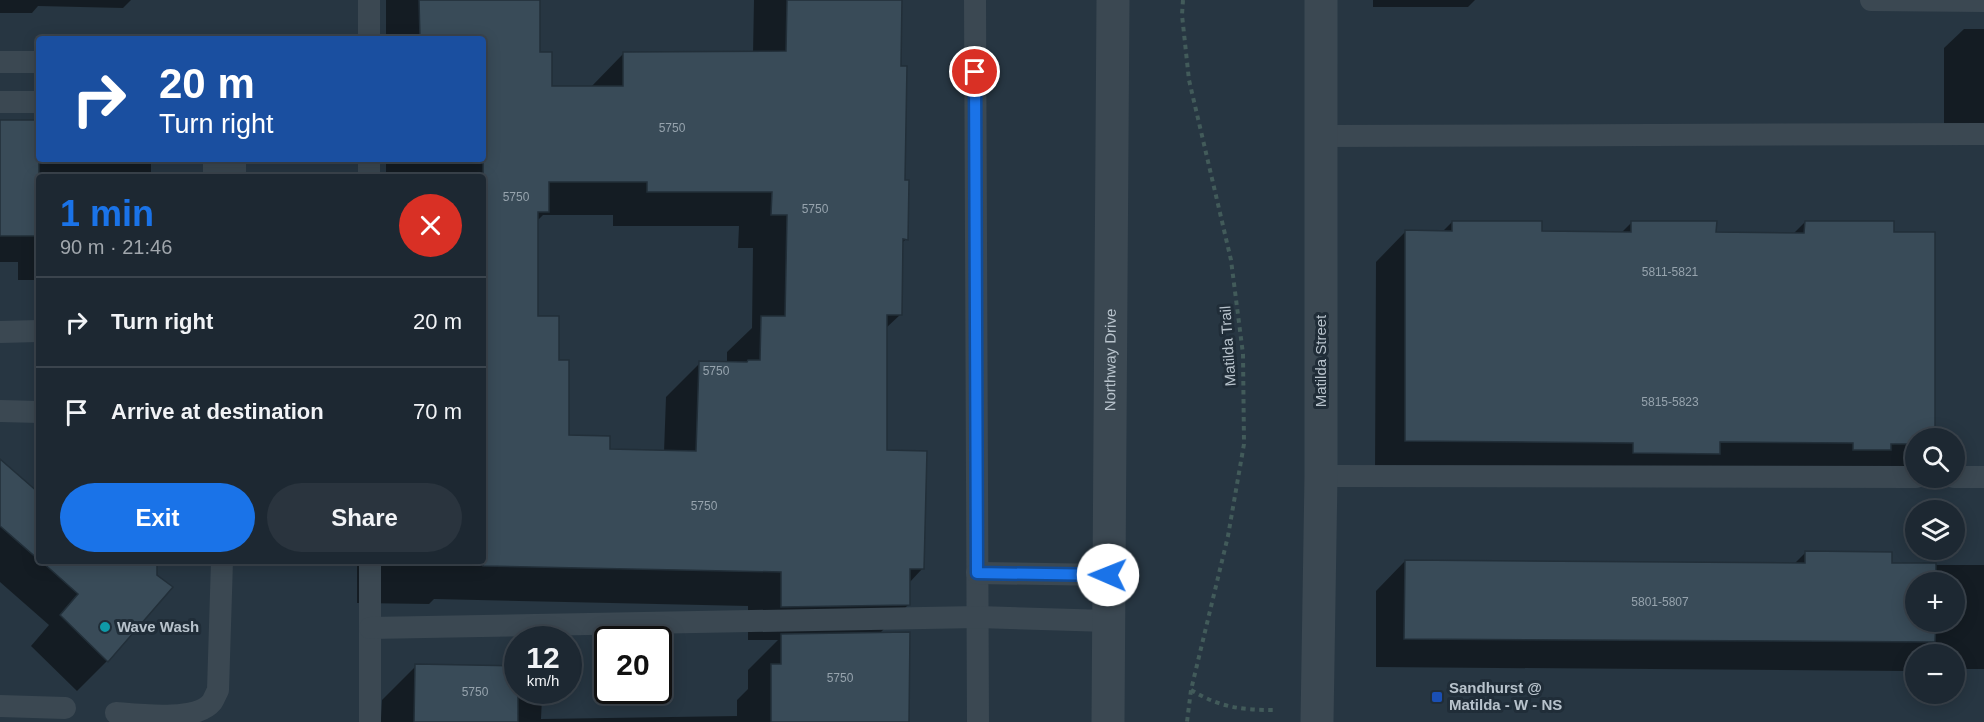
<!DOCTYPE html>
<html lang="en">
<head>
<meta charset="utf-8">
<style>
	body { margin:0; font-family:Arial,sans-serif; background:#2a343e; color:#f1f3f6; height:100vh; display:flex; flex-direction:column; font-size:22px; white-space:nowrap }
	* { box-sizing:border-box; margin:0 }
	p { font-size:20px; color:#a0a6ac }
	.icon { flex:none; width:33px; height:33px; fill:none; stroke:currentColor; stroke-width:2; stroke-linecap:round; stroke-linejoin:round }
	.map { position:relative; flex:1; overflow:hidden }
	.side { position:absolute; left:36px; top:174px; width:450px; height:390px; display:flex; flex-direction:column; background:#1d2832; border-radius:6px; box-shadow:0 3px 15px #0003,0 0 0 2px #3b444d }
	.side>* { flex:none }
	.banner { position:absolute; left:36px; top:36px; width:450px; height:126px; border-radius:6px; box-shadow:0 3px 15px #0003,0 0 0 2px #3b444d; background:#1a4fa0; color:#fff; overflow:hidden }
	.tools { position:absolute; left:1905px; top:428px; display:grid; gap:12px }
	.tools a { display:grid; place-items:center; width:60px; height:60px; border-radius:50%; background:#1d2832; box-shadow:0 3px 15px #0003,0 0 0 2px #3b444d; font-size:30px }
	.speed { position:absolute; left:504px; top:626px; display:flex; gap:12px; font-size:30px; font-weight:700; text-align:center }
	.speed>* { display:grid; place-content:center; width:78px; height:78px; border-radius:50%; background:#1d2832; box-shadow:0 3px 15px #0003,0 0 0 2px #3b444d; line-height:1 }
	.speed small { font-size:15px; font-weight:400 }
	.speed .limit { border:3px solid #111; border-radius:9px; background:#fff; color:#111 }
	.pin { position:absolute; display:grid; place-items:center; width:51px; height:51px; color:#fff; margin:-26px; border:3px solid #fff; border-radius:50%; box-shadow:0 2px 6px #0007 }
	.me { position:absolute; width:66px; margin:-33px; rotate:271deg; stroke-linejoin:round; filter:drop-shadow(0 0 4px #0008) }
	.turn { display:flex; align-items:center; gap:21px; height:126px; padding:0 24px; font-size:27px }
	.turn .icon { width:78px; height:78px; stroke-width:2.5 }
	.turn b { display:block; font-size:42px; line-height:51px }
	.round { display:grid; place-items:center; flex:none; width:63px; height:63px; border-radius:32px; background:#2a343e }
	.headline { display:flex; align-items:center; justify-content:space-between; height:102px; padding:0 24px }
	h1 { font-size:36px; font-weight:600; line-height:45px; color:#1a73e8 }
	.action { display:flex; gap:12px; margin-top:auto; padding:12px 24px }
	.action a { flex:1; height:69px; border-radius:36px; background:#1a73e8; color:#fff; font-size:24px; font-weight:600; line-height:69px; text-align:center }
	.action a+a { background:#2a343e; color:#f1f3f6 }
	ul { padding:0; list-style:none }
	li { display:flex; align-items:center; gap:18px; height:90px; padding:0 24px; border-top:2px solid #3b444d }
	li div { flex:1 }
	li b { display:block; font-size:22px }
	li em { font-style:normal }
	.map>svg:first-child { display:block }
	.shadow { fill:#0007; fill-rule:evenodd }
	.building { fill:#394b58; stroke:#222f39; stroke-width:1.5; fill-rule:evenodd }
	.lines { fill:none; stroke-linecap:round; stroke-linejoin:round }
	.path { stroke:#425b5a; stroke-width:4; stroke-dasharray:4.5 4.5; stroke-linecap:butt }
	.service { stroke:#3b4852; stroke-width:22 }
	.minor { stroke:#3b4852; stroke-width:33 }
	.route-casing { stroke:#114b97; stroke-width:15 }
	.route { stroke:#1a73e8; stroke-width:10 }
	.culture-dot { fill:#0f9aa8; stroke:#202d38; stroke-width:2 }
	.transit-dot { fill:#1a4fb4; stroke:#202d38; stroke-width:2 }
	.labels { text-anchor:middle; stroke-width:6; stroke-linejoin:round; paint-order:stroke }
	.number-label { font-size:12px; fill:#96a3ad }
	.street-label { font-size:15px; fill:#b8c3cc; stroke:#202d38 }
	.poi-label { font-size:15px; font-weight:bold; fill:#b8c3cc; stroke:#202d38; text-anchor:start }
</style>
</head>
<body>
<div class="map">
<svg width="1984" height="722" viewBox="0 0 1984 722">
	<rect width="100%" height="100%" fill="#273642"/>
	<!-- shadow -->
	<g class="shadow">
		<polygon points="0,0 131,0 123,8 38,6 32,13 0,13"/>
		<path d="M386 0H538V54L550 88H590L623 54 753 53 754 0H901L900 67 906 239 902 243 901 314 885 329V451L922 569 909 583V604L879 634 908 722H377L381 718 382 700 416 666 518 690H534V697H542L541 719 737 716V700L748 689V670L778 640H748V606L434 599 429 604 357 603V561H483V177H386V159H483V39H386ZM543 215H613V226H739L738 248H753L752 328 727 352V363H700L666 397 664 452 608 451 568 436 558 362 536 317V222Z"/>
		<polygon points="1373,0 1475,0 1468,7 1373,7"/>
		<polygon points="1964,29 1984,29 1984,123 1944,123 1944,48"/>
		<polygon points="0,121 39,121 39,159 151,159 151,177 39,177 39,280 18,280 18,262 0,262"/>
		<polygon points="1452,222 1541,232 1621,233 1632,222 1714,234 1793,234 1805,222 1933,438 1916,438 1916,461 1903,473 1375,471 1376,262 1406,231 1442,232"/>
		<polygon points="0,461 39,495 39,561 156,561 156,576 170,588 107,661 77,691 31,646 49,625 0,582"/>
		<path d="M1805 553 1890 565H1984V669H1954V654H1916V668H1908L1905 671 1376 667V591L1405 561 1794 564ZM1916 582H1954V621H1916Z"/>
	</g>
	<!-- building -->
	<g class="building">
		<path d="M419 0H540V52H552V86H623V52L786 51 787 0H902L901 66H907L905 180H909L908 240 903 239 902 315H887V450L927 451 924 569H910V605L781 607V572L483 566V39H420ZM549 182H647V192H772L771 215H787L785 316H761L760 360H748L747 362 699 361 696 451 610 449V436L569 435V360H559V316H538V212H549Z"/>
		<rect x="0" y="120" width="39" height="116"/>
		<polygon points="1452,221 1542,221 1542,231 1631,232 1631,221 1717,221 1716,232 1804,233 1805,221 1894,221 1894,232 1935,232 1935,438 1916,438 1916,444 1891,444 1891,450 1853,450 1853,443 1720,442 1720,454 1633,453 1633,443 1405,441 1405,230 1452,231"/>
		<polygon points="0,459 39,493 39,560 0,526"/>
		<polygon points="1805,551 1892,552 1892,563 1936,563 1936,582 1916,582 1916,621 1936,621 1935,642 1404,639 1405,560 1805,563"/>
		<polygon points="41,561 157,561 157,575 173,587 108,662 60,615 78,594"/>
		<polygon points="910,632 909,722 771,722 771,664 781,664 781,634"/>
		<polygon points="415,664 518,666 518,722 414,722"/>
	</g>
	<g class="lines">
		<!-- path -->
		<g class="path">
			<polyline points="1183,0 1182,15 1189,80 1231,260 1243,354 1244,444 1228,536 1191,690 1187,722"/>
			<path d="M1191 690C1221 708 1242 710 1276 710"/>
		</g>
		<!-- service -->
		<g class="service">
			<polyline points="369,0 369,39"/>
			<polyline points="975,0 978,722"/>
			<polyline points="1871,0 1984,1"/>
			<polyline points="0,62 39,62"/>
			<polyline points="0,102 39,102"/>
			<polyline points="1321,136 1984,134"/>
			<polyline points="214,159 214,177"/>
			<polyline points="235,159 235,177"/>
			<polyline points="369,159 369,177"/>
			<polyline points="0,332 39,331"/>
			<polyline points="0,411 39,412"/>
			<polyline points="1321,476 1916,477"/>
			<polyline points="1954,477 1984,477"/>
			<polyline points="370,561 370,722"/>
			<polyline points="977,573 1108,575"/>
			<polyline points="370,628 978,617 1108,621"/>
			<polyline points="0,706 65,708"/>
			<path d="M116 713C140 715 196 722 212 702 214 699 216 694 218 690L222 561"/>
		</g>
		<!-- minor -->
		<g class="minor">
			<path id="s1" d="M1108 722 1113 0"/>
			<polyline points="1317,722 1321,476 1321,0"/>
		</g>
	</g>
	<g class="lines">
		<!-- route casing -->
		<g class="route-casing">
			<polyline id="route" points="975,72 977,573 1108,575"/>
		</g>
		<!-- route -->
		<use href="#route" class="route"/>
	</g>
	<!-- markers -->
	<circle class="culture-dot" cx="105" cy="627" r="6"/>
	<rect class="transit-dot" x="1431" y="691" width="12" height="12" rx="3"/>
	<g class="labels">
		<!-- number labels -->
		<g class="number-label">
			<text x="672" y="132">5750</text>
			<text x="516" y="201">5750</text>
			<text x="815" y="213">5750</text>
			<text x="1670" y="276">5811-5821</text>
			<text x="716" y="375">5750</text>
			<text x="1670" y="406">5815-5823</text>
			<text x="704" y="510">5750</text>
			<text x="1660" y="606">5801-5807</text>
			<text x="840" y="682">5750</text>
			<text x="475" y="696">5750</text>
		</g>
		<!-- street labels -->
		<g class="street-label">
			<text transform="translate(1228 346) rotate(-94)" y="5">Matilda Trail</text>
			<text dy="5" stroke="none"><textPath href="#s1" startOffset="362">Northway Drive</textPath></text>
			<text transform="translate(1321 361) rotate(-90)" y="5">Matilda Street</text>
		</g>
		<!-- poi labels -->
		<g class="poi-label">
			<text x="117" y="632">Wave Wash</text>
			<text x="1449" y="693">Sandhurst @<tspan x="1449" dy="17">Matilda - W - NS</tspan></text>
		</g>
	</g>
</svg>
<div class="tools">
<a><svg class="icon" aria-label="search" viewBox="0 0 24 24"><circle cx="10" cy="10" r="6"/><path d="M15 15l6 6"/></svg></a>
<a><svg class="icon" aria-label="layers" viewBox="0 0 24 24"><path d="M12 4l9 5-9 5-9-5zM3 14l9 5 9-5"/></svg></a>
<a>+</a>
<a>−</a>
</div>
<div class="speed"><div>12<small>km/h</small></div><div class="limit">20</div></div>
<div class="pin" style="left:975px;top:72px;background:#d93025"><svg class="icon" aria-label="arrive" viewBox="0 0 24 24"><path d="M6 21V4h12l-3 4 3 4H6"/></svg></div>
<svg class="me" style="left:1108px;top:575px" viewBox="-20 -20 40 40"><circle r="19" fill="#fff"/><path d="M0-13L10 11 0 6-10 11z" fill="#1a73e8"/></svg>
<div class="banner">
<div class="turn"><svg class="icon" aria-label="right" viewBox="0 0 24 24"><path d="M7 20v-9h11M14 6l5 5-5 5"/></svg><div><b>20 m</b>Turn right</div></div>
</div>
<section class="side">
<div class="headline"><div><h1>1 min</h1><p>90 m · 21:46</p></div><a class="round" style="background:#d93025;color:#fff"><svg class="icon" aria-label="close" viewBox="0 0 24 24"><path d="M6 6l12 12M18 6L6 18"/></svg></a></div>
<ul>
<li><svg class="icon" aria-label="right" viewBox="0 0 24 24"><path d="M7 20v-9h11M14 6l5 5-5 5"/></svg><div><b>Turn right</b></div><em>20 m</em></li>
<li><svg class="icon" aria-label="arrive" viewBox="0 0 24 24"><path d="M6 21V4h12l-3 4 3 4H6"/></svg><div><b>Arrive at destination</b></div><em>70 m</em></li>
</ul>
<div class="action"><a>Exit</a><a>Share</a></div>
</section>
</div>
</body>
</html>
